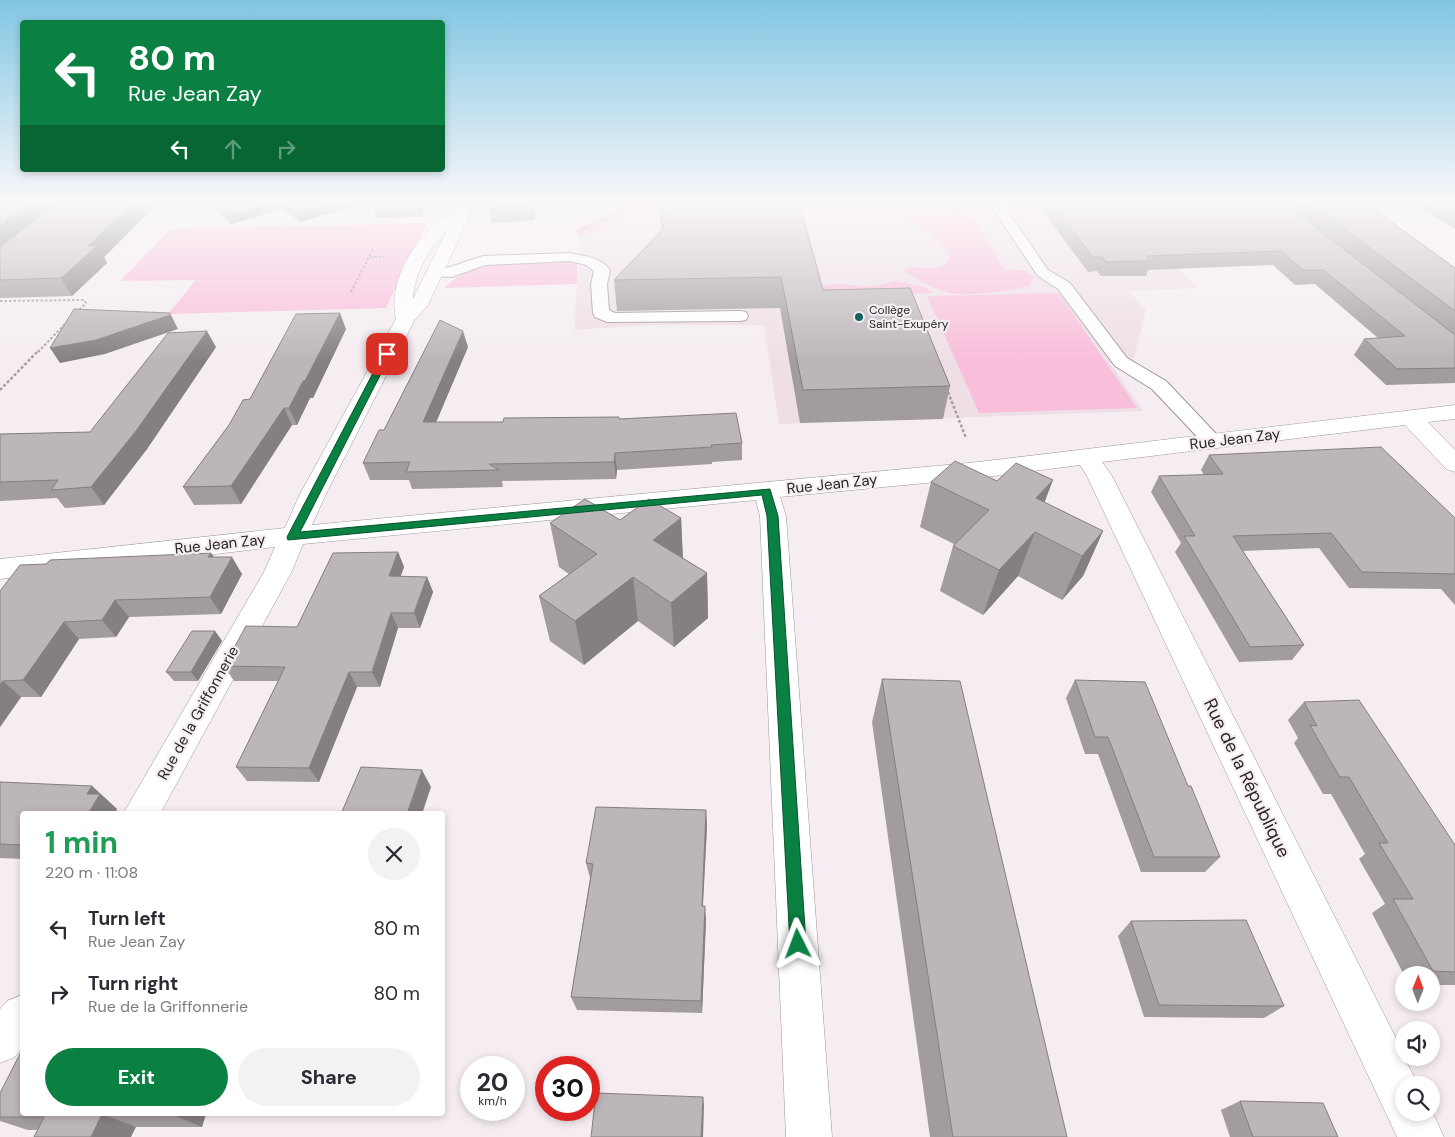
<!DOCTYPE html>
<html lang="en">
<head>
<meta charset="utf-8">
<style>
	body { margin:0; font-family:"DM Sans",sans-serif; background:#f2f2f3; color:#2b2b33; height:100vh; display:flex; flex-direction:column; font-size:19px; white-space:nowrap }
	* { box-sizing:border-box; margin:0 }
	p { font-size:16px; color:#7c7c81 }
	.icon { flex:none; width:28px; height:28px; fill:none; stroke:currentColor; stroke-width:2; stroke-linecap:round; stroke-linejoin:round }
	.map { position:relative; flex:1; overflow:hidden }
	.details { position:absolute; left:20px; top:811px; width:425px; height:305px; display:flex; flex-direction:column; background:#fff; border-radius:5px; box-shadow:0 2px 8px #0003 }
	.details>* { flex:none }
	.guide { position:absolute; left:20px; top:20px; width:425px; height:152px; border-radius:5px; box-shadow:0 2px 8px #0003; background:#0b8043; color:#fff; overflow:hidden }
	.needle { width:32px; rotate:1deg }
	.buttons { position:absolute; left:1395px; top:966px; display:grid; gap:10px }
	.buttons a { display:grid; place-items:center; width:45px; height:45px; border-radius:50%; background:#fff; box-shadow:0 2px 8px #0003; font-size:25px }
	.speed { position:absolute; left:460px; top:1056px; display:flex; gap:10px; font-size:25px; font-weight:700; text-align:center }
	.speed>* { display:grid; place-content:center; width:65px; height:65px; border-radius:50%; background:#fff; box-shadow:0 2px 8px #0003; line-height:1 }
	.speed small { font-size:12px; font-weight:400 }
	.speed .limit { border:8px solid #d22; background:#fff; color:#111 }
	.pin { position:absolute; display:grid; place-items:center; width:42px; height:42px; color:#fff; margin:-21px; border-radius:10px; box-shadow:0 2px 8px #0006 }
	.me { position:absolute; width:55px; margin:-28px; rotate:357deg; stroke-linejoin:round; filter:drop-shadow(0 0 4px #0008) }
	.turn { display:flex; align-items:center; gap:18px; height:105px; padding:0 25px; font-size:22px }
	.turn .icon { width:65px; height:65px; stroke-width:2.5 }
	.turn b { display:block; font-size:35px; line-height:42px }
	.lanes { display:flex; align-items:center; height:48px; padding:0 25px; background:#0003; justify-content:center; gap:25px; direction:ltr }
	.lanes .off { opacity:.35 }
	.round { display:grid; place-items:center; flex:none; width:52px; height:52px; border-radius:26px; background:#f2f2f3 }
	.headline { display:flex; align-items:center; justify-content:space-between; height:85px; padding:0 25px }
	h1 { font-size:30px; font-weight:700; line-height:38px; color:#1e9e55 }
	.button { display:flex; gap:10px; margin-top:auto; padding:10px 25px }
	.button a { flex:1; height:58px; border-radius:30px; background:#0b8043; color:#fff; font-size:20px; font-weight:700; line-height:58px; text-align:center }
	.button a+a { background:#f2f2f3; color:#2b2b33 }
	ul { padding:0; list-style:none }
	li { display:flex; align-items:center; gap:15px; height:65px; padding:0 25px }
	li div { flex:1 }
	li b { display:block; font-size:19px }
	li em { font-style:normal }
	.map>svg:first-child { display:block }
	.built { fill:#eedfe6 }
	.green { fill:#f9beda }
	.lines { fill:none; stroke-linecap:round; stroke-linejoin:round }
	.service-casing { stroke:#9d9699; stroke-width:2 }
	.minor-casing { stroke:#9d9699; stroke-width:1 }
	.path-far1 { stroke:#a6a0a3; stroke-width:2; stroke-dasharray:2.5 2; stroke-linecap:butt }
	.path { stroke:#a6a0a3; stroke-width:2.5; stroke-dasharray:3 2; stroke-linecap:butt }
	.service { fill:#fff; fill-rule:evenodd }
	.minor { fill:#fff; fill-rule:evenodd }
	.wall { fill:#a29c9f }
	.shaded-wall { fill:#847f82 }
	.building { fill:#bcb5b9; stroke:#847f82 }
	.route { fill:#0b8043; stroke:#07532c }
	.poi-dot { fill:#146361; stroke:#f5edf1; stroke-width:2 }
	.labels { text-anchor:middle; stroke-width:4.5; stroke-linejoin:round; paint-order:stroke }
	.far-poi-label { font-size:12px; fill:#282627; stroke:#f5edf1; text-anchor:start }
	.street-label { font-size:15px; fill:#282627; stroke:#f5edf1 }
	.near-street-label { font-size:18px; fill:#282627; stroke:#f5edf1 }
</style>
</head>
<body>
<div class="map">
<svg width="1455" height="1137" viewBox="0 0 1455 1137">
	<rect width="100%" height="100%" fill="#f5edf1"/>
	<!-- built -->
	<polygon class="built" points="654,202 1115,202 1197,288 1128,291 1146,310 1133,361 1110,363 1143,411 779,424 764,325 651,325 574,330 580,233"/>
	<!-- green -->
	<g class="green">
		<polygon points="631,202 663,202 579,237 576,229"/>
		<path d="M968 209 1005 270C1017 270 1026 268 1034 278L1029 286C1011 291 969 297 951 293 934 290 919 280 904 272L906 268C924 265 926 273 947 264L950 256C941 235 922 230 905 218L918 210Z"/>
		<polygon points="427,223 386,308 168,314 196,280 120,281 171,229"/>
		<path d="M549 261 577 263V284L444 288C471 260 513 263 549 261Z"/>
		<path d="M897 281 924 287 933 293 903 294 826 308 821 286C844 281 853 287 873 286 881 286 889 281 897 281Z"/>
		<polygon points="1059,293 1137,408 979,413 927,296"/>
	</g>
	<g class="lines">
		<!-- service casing -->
		<g class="service-casing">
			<g id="service">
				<polygon points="1030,202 1024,206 1005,207 1048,270 1070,283 1127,358 1166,381 1220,438 1223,442 1220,446 1213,448 1206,446 1152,389 1115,366 1058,289 1038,276 992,207 857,210 850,206 855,202"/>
				<path d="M570 253C584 256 600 257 610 270L607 284 609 310 615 313 740 311 746 312 748 316 746 320 740 321 607 322 595 317 593 313 591 284 594 271 586 265 570 261 485 265 452 277 429 276 426 273 429 270 450 267 483 256Z"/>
			</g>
		</g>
		<!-- minor casing -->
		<g class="minor-casing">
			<g id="minor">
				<path d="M456 202 471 204V213L466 224 428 305 414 321 326 494 312 525 978 462 1455 405V419L1428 422 1455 450V472L1446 469 1405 425 1102 462 1112 476 1404 1054V1058L1419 1085H1404V1112H1431V1109L1444 1137H1397L1088 478 1080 465 978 478 780 497 786 516 832 1137H786L760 516 756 500 303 544 292 571 160 814H123L265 570 275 547 0 579V559L285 528 300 494 396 319C387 280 415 241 442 217H453ZM447 230 413 299C414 273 430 248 447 230Z"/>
				<polygon points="22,995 22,1048 15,1057 0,1063 0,1009 7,1001"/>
			</g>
		</g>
		<!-- path-far1 -->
		<g class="path-far1">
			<polyline points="577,232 643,202"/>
			<polyline points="370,257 384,257"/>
			<polyline points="351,292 373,249"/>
			<polyline points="0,301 84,300 86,303 78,311"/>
			<polyline points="38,352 66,323"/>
		</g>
		<!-- path -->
		<g class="path">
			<polyline points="0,390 39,350"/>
			<polyline points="948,392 966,438"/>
		</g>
		<!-- service -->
		<use href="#service" class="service"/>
		<!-- minor -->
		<use href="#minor" class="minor"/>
	</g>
	<!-- wall -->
	<g class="wall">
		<polygon points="0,202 159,202 104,257 107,263 72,296 0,298"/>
		<polygon points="206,202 368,202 300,222 282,209 231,224"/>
		<polygon points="379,202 428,202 421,217 377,218 374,210"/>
		<polygon points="487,202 535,202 535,220 492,223"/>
		<polygon points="1036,202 1364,202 1455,268 1455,383 1386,385 1354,355 1364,339 1378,338 1315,284 1295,285 1273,265 1148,270 1146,276 1101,276 1097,271 1088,272"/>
		<polygon points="1410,202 1455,202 1455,229"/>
		<polygon points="660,211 823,290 950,386 943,419 800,423 780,308 617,311 614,280 661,231"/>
		<polygon points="346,329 313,398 310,398 297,425 292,425 241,504 194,505 183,487 229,425 250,399"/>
		<polygon points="216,347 147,449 104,505 65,508 57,498 0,501 0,434 90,432"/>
		<polygon points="468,347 436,422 503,422 619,417 619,419 742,443 742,460 712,462 712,464 617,470 616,479 502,481 503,487 412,489 409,480 370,480 363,463 384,430"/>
		<polygon points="1209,455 1455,518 1455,605 1441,589 1349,588 1319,548 1243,551 1304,645 1292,660 1239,662 1175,552 1181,543 1151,492 1159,476 1204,475 1201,470"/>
		<polygon points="931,482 1045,503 1103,531 1083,576 1062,600 1018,576 983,615 940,591 953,546 954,544 920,527"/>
		<polygon points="681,518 683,558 707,573 708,618 674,647 638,621 584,665 550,641 539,596 569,574 559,567 550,523 620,520"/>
		<polygon points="398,552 404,567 400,577 427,577 433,592 420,628 398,628 380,687 357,687 319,782 247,781 236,767 278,681 234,681 224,666 297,627"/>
		<polygon points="211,553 214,557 242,574 221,614 129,617 116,637 79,639 41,697 21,697 0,727 0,591"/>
		<polygon points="215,631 222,641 198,681 174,681 166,672"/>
		<polygon points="882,679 1067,1137 930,1137 872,722"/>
		<polygon points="1075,680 1220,857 1205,872 1141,872 1098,754 1085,754 1066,698"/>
		<polygon points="1304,702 1455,845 1455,985 1431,985 1431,975 1404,975 1372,913 1385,904 1359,859 1365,854 1331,794 1323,794 1294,743 1298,738 1288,720"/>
		<polygon points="0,782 92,786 117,809 115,814 22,814 22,859 0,858"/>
		<polygon points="706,810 707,826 703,906 706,920 702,1013 577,1010 571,997 590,878 586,863"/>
		<polygon points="1131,921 1284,1006 1264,1018 1144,1017 1118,936"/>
		<polygon points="0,1093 22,1114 206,1114 202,1127 136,1127 28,1130 0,1121"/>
		<polygon points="1240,1101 1338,1137 1230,1137 1221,1110"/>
	</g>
	<!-- shaded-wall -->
	<g class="shaded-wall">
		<polygon points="32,202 62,202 0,252 0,226"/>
		<polygon points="134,202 159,202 104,257 107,263 72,296 61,278 88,246"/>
		<polygon points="276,202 280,202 282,209 231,224 228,216"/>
		<polygon points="339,202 368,202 300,222 297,214"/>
		<polygon points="422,202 428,202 421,217 419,209"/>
		<polygon points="531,202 535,202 535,220"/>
		<polygon points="170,313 178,329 105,354 60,363 50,348"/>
		<polygon points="340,313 346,329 313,398 310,398 297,425 289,408"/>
		<polygon points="207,331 216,347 147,449 104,505 91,487"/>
		<polygon points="463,331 468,347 429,439 423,422"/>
		<polygon points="284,408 292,425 241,504 231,486"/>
		<polygon points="615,453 617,470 616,479 614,462"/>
		<polygon points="1053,480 1036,525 1036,498"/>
		<polygon points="681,518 683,563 653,540"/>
		<polygon points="1103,531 1083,576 1062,600 1082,556"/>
		<polygon points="1035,532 1018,576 983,615 999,570"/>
		<polygon points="398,552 404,567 395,592 389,576"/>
		<polygon points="211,553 222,570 208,557"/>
		<polygon points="232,557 242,574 221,614 210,597"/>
		<polygon points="707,573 708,618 674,647 671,603"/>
		<polygon points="427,577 433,592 420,628 414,613"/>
		<polygon points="633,577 638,621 584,665 575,621"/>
		<polygon points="115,600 129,617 116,637 102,620"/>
		<polygon points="391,613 398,628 380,687 372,672"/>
		<polygon points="64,622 79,639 41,697 23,680"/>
		<polygon points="215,631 222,641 198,681 191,672"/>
		<polygon points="349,672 357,687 319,782 309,768"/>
		<polygon points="3,681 21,697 0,727 0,685"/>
		<polygon points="422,770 431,787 422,814 407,814"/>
		<polygon points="92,786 117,809 115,814 88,814 87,794"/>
		<polygon points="706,810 707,826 702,920 702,906"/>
		<polygon points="705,906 706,920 702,1013 701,1001"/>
		<polygon points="703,1097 704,1106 703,1137 701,1137"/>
		<polygon points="102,1114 136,1127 131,1137 91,1137"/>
		<polygon points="171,1114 206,1114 202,1127"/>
	</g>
	<!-- building -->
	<g class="building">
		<polygon points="0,202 32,202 0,226"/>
		<polygon points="59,202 134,202 88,246 97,246 61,278 0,280 0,247"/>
		<polygon points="212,202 276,202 228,216"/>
		<polygon points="281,202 339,202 297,214"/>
		<polygon points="379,202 422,202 419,209 374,210"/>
		<polygon points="683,202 799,202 823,290 910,288 950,386 803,390 781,277 614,280 664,228 660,211"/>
		<polygon points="1050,202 1283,202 1455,335 1455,368 1397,369 1364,339 1405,336 1323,270 1303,270 1281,251 1147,256 1151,261 1106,262 1102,257 1093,257"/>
		<polygon points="1308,202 1364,202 1455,268 1455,311"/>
		<polygon points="1427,202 1455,202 1455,218"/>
		<polygon points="74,309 170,313 170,315 96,340 50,348"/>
		<polygon points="340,313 305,381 303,381 289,408 284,408 231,486 183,487 229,425 243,400 250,399 296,314"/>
		<polygon points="440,320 463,331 423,422 503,422 504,418 619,417 619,419 736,413 742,443 711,445 712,447 615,453 614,462 489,464 499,470 406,472 410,462 363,463 379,430 384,430"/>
		<polygon points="207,331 136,431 91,487 51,490 58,480 0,482 0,434 90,432 168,333"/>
		<polygon points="1381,447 1455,518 1455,574 1362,572 1331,533 1233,536 1304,645 1250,647 1184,536 1195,536 1159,476 1223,474 1209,455"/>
		<polygon points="955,461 997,481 1016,463 1053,480 1036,498 1103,531 1082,556 1035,532 999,570 953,546 989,510 931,482"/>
		<polygon points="585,499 620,520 649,499 681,518 653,540 707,573 671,603 633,577 575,621 539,596 597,554 550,523"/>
		<polygon points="398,552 389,576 427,577 414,613 391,613 372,672 349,672 309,768 236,767 285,667 224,666 246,626 297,627 333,553"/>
		<polygon points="211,553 208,557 232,557 210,597 115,600 102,620 64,622 23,680 3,681 0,685 0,591 20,565 46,564 50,560"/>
		<polygon points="192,631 215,631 191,672 166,672"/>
		<polygon points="882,679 960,681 1067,1137 953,1137"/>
		<polygon points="1075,680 1145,682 1188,786 1191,786 1220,857 1154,857 1108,737 1095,737"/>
		<polygon points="1359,700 1455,845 1455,972 1433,971 1393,899 1413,899 1379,843 1388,843 1349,777 1340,777 1328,757 1310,725 1317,726 1304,702"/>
		<polygon points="361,767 422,770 407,814 341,814"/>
		<polygon points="0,782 92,786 87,794 100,794 88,814 22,814 22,848 20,848 22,845 0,844"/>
		<polygon points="596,807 706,810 702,906 705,906 701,1001 571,997 593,864 586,863"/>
		<polygon points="1246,920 1284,1006 1159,1005 1131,921"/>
		<polygon points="22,1050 22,1114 171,1114 102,1114 91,1137 34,1137 44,1117 0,1117 0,1093"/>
		<polygon points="596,1093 703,1097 701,1137 591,1137"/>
		<polygon points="1240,1101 1323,1103 1338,1137 1253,1137"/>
	</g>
	<!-- sky -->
	<linearGradient id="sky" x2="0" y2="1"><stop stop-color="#81c6e3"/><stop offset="0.56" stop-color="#faf7f9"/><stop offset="1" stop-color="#faf7f9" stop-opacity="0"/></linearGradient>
	<rect width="1455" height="362" fill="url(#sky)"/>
	<!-- route -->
	<polygon class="route" points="387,352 391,354 300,532 770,489 778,516 806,944 804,950 798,952 792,950 790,944 767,516 762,495 288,540 287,537 383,354"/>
	<!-- markers -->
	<circle class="poi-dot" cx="859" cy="317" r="5"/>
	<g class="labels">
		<!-- far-poi labels -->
		<g class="far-poi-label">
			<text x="869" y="314">Collège<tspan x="869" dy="14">Saint-Exupéry</tspan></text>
		</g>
		<!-- street labels -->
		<g class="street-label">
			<text transform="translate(1235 439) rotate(-7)" y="5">Rue Jean Zay</text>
			<text transform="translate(832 484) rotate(-6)" y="5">Rue Jean Zay</text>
			<text transform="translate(220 544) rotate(-6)" y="5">Rue Jean Zay</text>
			<text transform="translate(198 713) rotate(-61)" y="5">Rue de la Griffonnerie</text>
		</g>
		<!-- near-street labels -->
		<g class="near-street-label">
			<text transform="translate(1247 778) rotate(64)" y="6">Rue de la République</text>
		</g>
	</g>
</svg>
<div class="buttons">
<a><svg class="needle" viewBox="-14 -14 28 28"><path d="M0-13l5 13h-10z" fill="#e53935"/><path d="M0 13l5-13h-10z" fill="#7c7c81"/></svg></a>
<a><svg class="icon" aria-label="sound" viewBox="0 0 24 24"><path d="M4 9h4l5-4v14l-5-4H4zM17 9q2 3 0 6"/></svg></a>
<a><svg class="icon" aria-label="search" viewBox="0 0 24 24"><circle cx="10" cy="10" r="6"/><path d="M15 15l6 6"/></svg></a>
</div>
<div class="speed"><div>20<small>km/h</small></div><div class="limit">30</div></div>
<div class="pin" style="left:387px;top:354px;background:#d93025"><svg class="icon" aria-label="arrive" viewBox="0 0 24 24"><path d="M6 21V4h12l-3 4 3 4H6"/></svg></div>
<svg class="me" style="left:798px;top:944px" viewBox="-20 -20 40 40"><path d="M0-17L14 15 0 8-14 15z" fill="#0b8043" stroke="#fff" stroke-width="4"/></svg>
<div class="guide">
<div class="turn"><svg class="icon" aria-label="left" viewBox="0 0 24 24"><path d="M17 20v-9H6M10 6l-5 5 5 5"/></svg><div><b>80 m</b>Rue Jean Zay</div></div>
<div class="lanes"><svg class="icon" aria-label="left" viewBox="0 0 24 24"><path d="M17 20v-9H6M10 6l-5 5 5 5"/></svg><svg class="icon off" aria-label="ahead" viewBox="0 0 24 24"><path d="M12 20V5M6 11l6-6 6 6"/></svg><svg class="icon off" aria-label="right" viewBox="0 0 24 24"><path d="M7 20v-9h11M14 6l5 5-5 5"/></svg></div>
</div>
<section class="details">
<div class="headline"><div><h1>1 min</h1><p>220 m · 11:08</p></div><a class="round"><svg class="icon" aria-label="close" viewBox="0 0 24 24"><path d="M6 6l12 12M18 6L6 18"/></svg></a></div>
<ul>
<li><svg class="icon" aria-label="left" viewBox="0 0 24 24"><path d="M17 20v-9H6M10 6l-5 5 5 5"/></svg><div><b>Turn left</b><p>Rue Jean Zay</p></div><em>80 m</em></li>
<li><svg class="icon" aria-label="right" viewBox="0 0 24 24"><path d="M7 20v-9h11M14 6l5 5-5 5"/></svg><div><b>Turn right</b><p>Rue de la Griffonnerie</p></div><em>80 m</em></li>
</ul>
<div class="button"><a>Exit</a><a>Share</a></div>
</section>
</div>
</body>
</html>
